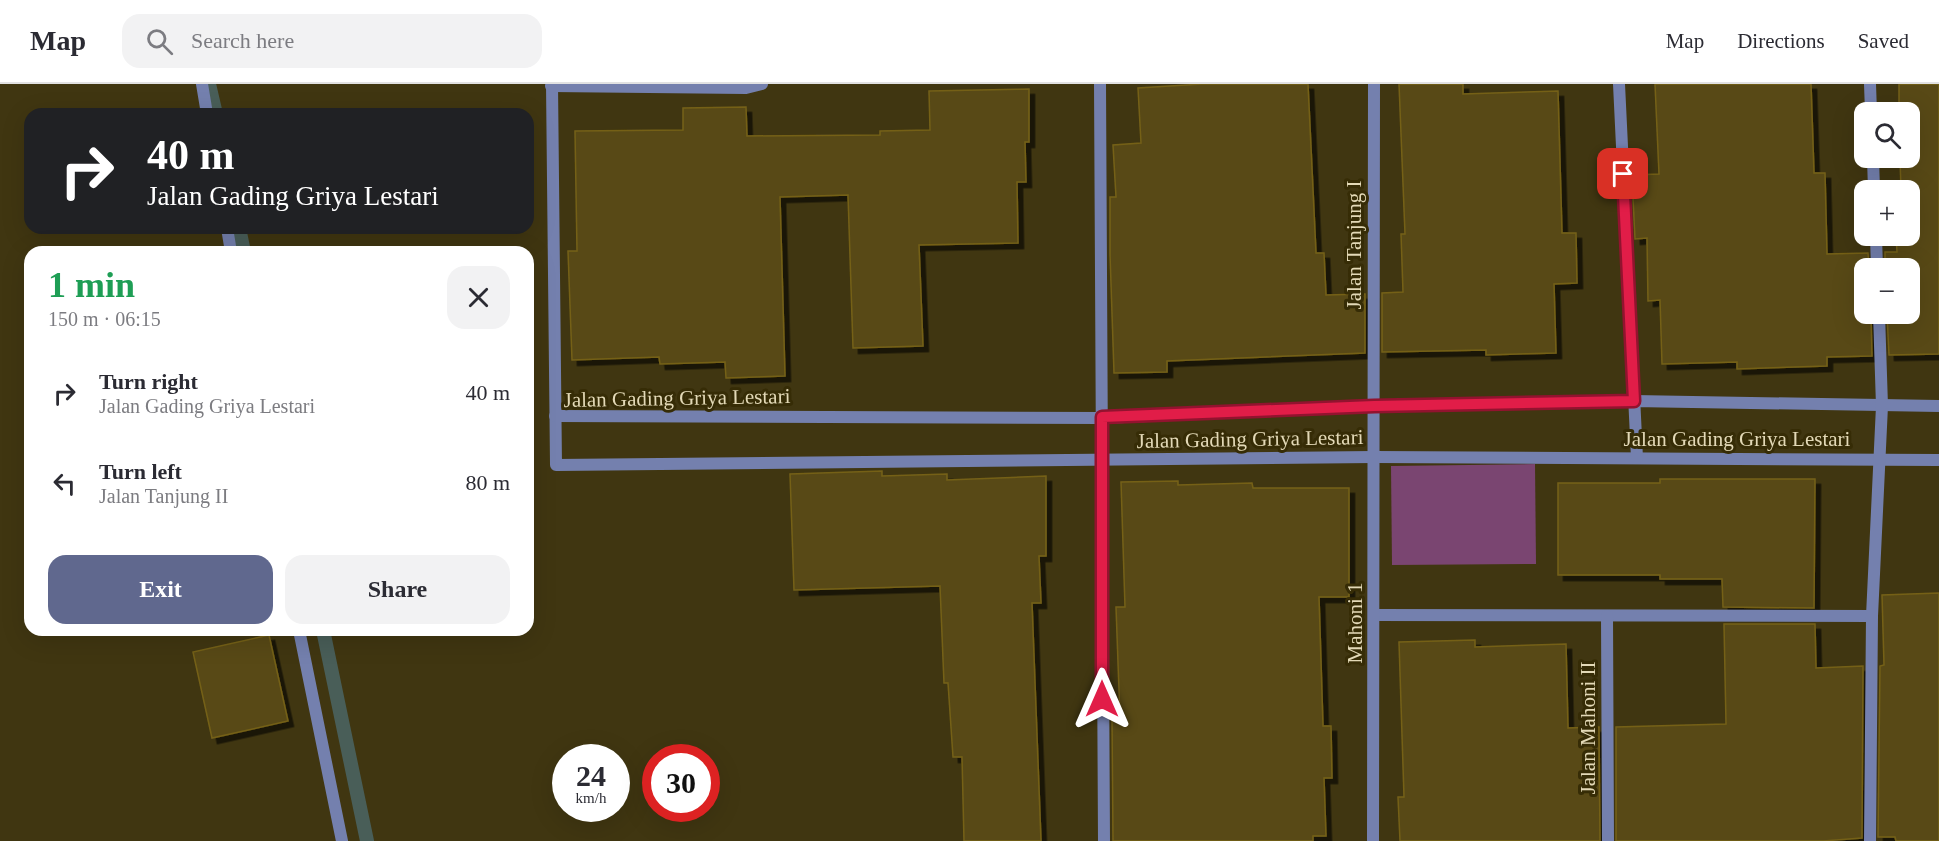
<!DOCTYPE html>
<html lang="en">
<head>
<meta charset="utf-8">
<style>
	body { margin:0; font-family:Georgia,serif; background:#f2f2f3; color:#2b2b33; height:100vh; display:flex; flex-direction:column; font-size:22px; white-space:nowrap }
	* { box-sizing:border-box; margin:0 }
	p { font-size:20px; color:#7c7c81 }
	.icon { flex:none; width:33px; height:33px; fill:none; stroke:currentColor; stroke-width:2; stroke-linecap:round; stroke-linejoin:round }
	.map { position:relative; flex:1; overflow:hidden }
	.details { position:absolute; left:24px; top:162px; width:510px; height:390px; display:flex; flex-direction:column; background:#fff; border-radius:18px; box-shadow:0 6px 24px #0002 }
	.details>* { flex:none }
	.guide { position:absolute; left:24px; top:24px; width:510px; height:126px; border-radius:18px; box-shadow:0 6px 24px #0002; background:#202124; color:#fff; overflow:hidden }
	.fabs { position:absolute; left:1854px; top:18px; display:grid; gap:12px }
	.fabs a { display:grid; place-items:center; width:66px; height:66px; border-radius:12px; background:#fff; box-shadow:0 6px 24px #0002; font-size:30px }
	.speed { position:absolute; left:552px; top:660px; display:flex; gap:12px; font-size:30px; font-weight:700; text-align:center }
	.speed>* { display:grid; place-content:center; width:78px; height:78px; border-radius:50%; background:#fff; box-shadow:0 6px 24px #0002; line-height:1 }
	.speed small { font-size:15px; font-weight:400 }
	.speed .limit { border:9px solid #d22; background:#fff; color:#111 }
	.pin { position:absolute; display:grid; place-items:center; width:51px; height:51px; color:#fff; margin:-26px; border-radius:12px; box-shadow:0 3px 9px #0006 }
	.me { position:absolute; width:66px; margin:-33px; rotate:0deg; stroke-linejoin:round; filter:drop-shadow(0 0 4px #0008) }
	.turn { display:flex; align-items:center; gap:21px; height:126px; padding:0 24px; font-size:27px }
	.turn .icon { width:78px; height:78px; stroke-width:2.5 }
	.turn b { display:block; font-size:42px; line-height:51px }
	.round { display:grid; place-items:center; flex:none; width:63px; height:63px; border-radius:18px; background:#f2f2f3 }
	.overview { display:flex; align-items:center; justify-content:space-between; height:102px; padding:0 24px }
	h1 { font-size:36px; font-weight:700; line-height:45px; color:#1e9e55 }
	.button { display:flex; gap:12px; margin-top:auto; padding:12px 24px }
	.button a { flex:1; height:69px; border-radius:18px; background:#60688e; color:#fff; font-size:24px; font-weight:700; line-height:69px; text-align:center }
	.button a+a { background:#f2f2f3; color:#2b2b33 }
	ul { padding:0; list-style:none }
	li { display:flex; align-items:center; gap:18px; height:90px; padding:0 24px }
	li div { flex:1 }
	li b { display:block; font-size:22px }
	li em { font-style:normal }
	header { display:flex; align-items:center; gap:36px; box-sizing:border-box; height:84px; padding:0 30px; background:#fff; border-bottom:2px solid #e1e1e2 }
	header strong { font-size:28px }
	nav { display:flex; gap:33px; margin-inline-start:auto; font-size:21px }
	.search { width:420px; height:54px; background:#f2f2f3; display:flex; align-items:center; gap:15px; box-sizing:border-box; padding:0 21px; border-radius:18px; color:#7c7c81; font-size:22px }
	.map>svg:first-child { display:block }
	.green { fill:#7a4571 }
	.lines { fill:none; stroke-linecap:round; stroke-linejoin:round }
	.stream { stroke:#495e58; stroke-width:14 }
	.building { fill:#584a14; stroke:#756119; stroke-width:1.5; filter:url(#shadow) }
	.minor { stroke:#7480ae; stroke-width:12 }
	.route-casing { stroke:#92132f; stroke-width:15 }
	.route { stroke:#e11d48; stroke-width:10 }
	.labels { text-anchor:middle; stroke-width:6; stroke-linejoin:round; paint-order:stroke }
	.street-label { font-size:21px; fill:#e3d9b7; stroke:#362c06 }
</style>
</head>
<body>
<header>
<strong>Map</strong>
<div class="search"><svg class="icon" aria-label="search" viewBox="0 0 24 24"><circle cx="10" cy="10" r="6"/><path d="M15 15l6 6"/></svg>Search here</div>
<nav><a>Map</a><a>Directions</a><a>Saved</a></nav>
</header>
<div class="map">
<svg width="1939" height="757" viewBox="0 0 1939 757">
	<defs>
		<filter id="shadow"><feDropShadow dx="5.5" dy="5.5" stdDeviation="0" flood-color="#0009"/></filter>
	</defs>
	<rect width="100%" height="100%" fill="#403611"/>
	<!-- green -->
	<polygon class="green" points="1535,380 1536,480 1392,481 1391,382"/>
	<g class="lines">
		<!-- stream -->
		<g class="stream">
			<polyline points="209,0 216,30"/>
			<polyline points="239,144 244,168"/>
			<polyline points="323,546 367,757"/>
		</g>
	</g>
	<!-- building -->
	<g class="building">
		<polygon points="1202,0 1308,0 1316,169 1324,169 1326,211 1365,210 1365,269 1167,277 1167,288 1114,289 1110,170 1110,113 1116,113 1113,61 1141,59 1138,4"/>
		<polygon points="1399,0 1463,0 1463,10 1558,7 1562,149 1576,149 1577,199 1554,200 1556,269 1486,271 1486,266 1382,268 1382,209 1403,208 1401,150 1405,150"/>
		<polygon points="1655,0 1811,0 1814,89 1825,89 1827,170 1868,169 1869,184 1864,184 1864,230 1871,230 1872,272 1827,273 1827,282 1737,285 1737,278 1662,280 1660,216 1648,217 1647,154 1635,155 1632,94 1632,91 1659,90"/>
		<polygon points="1899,0 1939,0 1939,270 1889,271 1887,230 1910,230 1910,184 1885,184 1885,168 1897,168 1896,152 1910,152 1910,106 1901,106 1900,74 1910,74 1910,28 1899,28"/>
		<polygon points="1029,5 1029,58 1025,58 1026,98 1017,98 1018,159 919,161 923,262 853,264 848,111 780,113 785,292 726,294 725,278 660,280 659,273 572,276 568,167 577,167 575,47 683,46 683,24 746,23 747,52 880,51 880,47 930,46 929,7"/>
		<polygon points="882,387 882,392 947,390 947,396 1046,392 1046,472 1039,472 1041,519 1032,519 1041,757 964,757 962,673 953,673 948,599 944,599 940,502 794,506 790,390"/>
		<polygon points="1660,395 1815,395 1814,524 1723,523 1722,495 1660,495 1660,491 1558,491 1558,399 1660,399"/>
		<polygon points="1178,397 1178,401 1252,399 1253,404 1349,404 1349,513 1319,513 1323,642 1331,642 1332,694 1324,694 1326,752 1313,752 1313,757 1113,757 1112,634 1120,634 1116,523 1125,523 1121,398"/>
		<polygon points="1939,509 1939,757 1896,757 1895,753 1878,753 1880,582 1884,581 1882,511"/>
		<polygon points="1724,540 1815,540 1816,584 1863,582 1862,754 1823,757 1616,757 1616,643 1726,640"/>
		<polygon points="269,551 288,637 212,654 193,568"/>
		<polygon points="1475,556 1475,563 1566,560 1568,644 1599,643 1600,757 1400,757 1398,713 1404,713 1399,558"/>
	</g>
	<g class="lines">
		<!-- minor -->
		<g class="minor">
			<polyline points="202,0 207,30"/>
			<polyline points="552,0 556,381 1374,373 1939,376"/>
			<polyline points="1100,0 1104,757"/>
			<polyline points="1619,0 1637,374"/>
			<polyline points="1870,0 1871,28"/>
			<polyline points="551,2 746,4 762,0"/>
			<polyline points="1873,74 1874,106"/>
			<polyline points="227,144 231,168"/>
			<polyline points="1876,152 1877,184"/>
			<polyline points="555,332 1102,334 1374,322 1634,317 1939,322"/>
			<polyline points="1375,531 1872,532"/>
			<polyline points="1607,532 1608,757"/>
			<polyline points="299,546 342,757"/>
			<polyline points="1373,757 1374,0"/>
			<polyline points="1870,757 1872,532 1882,322 1879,230"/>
		</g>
	</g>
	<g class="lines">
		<!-- route casing -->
		<g class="route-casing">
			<polyline id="route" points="1102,615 1102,333 1374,322 1634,317 1623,90"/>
		</g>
		<!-- route -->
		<use href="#route" class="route"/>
	</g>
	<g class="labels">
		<!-- street labels -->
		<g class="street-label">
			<text transform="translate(1354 161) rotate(-90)" y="7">Jalan Tanjung I</text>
			<text transform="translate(677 314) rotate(-1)" y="7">Jalan Gading Griya Lestari</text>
			<text transform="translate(1250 355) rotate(-1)" y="7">Jalan Gading Griya Lestari</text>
			<text x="1737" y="362">Jalan Gading Griya Lestari</text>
			<text transform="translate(1355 539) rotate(-90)" y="7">Mahoni 1</text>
			<text transform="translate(1588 644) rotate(-90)" y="7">Jalan Mahoni II</text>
		</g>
	</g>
</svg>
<div class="fabs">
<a><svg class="icon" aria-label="search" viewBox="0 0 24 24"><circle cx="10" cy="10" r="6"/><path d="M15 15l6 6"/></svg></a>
<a>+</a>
<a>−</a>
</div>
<div class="speed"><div>24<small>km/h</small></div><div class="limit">30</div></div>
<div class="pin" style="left:1623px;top:90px;background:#d93025"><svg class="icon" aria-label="arrive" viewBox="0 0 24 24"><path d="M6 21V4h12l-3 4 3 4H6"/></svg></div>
<svg class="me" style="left:1102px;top:615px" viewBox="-20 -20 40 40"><path d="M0-17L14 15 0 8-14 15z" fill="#e11d48" stroke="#fff" stroke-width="4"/></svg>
<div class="guide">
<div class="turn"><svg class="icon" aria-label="right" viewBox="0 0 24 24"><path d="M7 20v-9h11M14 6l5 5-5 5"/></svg><div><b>40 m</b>Jalan Gading Griya Lestari</div></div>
</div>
<section class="details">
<div class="overview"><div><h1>1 min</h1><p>150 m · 06:15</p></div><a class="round"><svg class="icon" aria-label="close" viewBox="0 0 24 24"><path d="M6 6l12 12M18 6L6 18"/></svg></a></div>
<ul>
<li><svg class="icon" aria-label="right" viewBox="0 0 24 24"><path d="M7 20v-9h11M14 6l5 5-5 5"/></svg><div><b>Turn right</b><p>Jalan Gading Griya Lestari</p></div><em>40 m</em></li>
<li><svg class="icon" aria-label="left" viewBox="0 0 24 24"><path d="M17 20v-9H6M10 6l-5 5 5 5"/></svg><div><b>Turn left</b><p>Jalan Tanjung II</p></div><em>80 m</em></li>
</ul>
<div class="button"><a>Exit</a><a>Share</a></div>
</section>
</div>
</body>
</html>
